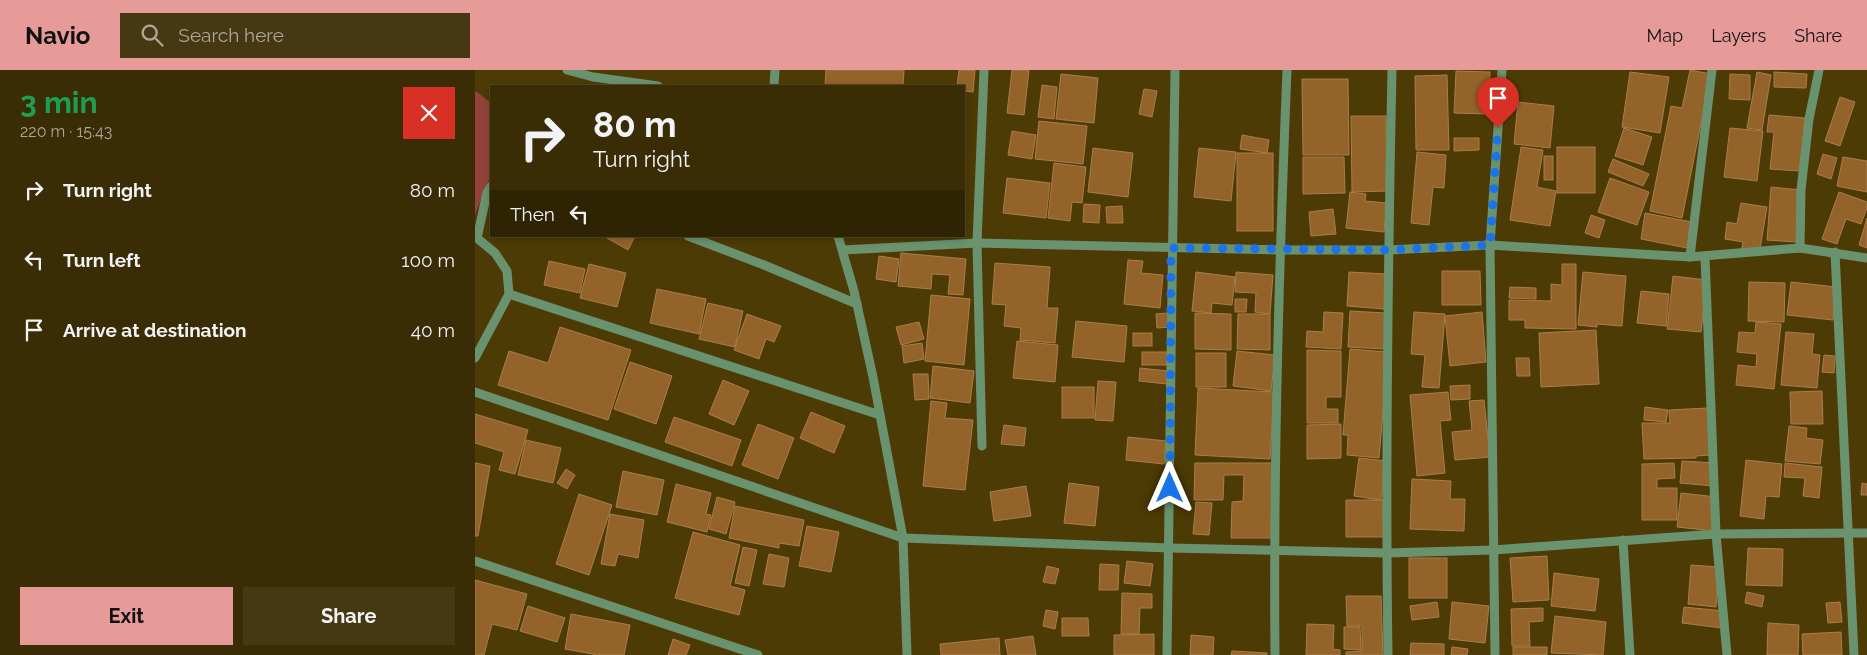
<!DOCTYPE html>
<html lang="en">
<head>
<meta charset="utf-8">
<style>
	body { margin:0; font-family:Raleway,sans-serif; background:#453813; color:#f1f3f6; height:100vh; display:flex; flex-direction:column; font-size:19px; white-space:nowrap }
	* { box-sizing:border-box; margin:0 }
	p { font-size:16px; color:#aba79a }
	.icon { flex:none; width:28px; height:28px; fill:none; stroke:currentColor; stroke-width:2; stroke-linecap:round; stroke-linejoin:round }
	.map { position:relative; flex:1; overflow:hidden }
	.panel { display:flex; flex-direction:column; background:#3a2c04; width:475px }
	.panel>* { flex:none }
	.top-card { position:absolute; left:15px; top:15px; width:475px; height:152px; border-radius:0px; box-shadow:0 2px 8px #0003,0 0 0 1px #544826; background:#3a2c04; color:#f1f3f6; overflow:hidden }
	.pin { position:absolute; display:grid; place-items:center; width:42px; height:42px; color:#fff; margin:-51px -21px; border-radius:50% 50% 50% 0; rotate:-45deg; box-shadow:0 0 5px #0007 }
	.pin .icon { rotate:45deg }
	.me { position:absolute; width:55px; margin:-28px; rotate:0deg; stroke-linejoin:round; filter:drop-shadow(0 0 4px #0008) }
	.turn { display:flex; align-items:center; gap:18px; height:105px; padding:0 20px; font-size:22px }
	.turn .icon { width:65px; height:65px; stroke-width:2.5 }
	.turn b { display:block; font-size:35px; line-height:42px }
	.then { display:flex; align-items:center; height:48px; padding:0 20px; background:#0003; gap:10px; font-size:19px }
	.round { display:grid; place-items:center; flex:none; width:52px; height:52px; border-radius:0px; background:#453813 }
	.summary { display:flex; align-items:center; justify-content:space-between; height:85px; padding:0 20px }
	h1 { font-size:30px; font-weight:700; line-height:38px; color:#1e9e55 }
	.primary-button { display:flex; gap:10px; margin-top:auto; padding:10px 20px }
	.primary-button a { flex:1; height:58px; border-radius:0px; background:#e69b98; color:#111; font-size:20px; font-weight:700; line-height:58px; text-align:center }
	.primary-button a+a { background:#453813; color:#f1f3f6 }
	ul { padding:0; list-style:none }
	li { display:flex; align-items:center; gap:15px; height:70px; padding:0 20px }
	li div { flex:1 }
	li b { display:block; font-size:19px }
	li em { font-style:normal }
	header { display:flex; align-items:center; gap:30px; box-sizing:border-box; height:70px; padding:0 25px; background:#e69b98; color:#111 }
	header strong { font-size:24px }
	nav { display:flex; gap:28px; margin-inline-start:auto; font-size:18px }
	.search { width:350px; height:45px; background:#453813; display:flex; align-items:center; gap:12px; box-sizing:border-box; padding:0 18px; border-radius:0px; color:#aba79a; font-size:19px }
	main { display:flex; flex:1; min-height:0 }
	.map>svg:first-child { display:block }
	.green { fill:#93433b }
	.building { fill:#936329; stroke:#ab7d4b }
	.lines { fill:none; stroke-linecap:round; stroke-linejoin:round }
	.minor { stroke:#69936e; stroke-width:9 }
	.route { stroke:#1a73e8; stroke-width:9; stroke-dasharray:0 16.2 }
</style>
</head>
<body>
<header>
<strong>Navio</strong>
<div class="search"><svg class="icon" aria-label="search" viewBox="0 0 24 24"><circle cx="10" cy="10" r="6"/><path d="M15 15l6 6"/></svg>Search here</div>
<nav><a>Map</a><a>Layers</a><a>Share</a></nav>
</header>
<main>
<section class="panel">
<div class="summary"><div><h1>3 min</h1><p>220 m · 15:43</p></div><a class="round" style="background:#d93025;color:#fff"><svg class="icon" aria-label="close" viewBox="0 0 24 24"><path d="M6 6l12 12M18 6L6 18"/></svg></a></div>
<ul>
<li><svg class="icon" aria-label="right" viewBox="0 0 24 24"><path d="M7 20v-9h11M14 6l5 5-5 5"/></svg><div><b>Turn right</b></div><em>80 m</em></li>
<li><svg class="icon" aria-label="left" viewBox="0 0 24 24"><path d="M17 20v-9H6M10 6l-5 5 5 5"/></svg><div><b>Turn left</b></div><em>100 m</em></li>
<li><svg class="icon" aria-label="arrive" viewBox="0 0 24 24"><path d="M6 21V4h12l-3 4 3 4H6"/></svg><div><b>Arrive at destination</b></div><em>40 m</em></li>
</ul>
<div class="primary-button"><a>Exit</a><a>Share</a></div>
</section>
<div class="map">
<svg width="1392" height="585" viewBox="0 0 1392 585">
	<rect width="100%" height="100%" fill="#4d3b06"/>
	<!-- green -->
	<polygon class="green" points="0,22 2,22 16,33 16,104 0,145"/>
	<!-- building -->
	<g class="building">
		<polygon points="351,0 429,0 428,16 350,16"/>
		<polygon points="484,0 500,0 498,22 489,21 489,16 482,16"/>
		<polygon points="537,0 554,0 549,45 532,43"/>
		<polygon points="1215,0 1236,4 1207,148 1175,141 1196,36 1207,38"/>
		<polygon points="981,1 1015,2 1013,44 979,43"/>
		<polygon points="1155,2 1194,7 1185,63 1147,57"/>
		<polygon points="1282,2 1296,5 1287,60 1272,58"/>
		<polygon points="1299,2 1332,4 1331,18 1299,17"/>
		<polygon points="586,4 623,8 619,53 581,49"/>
		<polygon points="1255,4 1275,5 1275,30 1254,29"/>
		<polygon points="972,5 974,80 941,80 940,6"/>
		<polygon points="827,9 873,9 874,85 828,85"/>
		<polygon points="567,15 582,17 579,49 563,47"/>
		<polygon points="669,19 682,21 677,47 664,44"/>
		<polygon points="1365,27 1380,32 1365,76 1350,71"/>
		<polygon points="1043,32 1079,36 1075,78 1039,74"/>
		<polygon points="1294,45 1330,48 1325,101 1295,99 1299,62 1292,62"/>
		<polygon points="876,46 911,46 912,121 877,122"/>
		<polygon points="564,51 612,56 608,94 560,89"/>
		<polygon points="1149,58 1177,67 1168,95 1140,86"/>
		<polygon points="1255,58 1288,61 1282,111 1249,107"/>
		<polygon points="537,61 561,65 557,89 533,85"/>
		<polygon points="767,65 794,70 792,83 765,79"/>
		<polygon points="979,68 1004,68 1004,80 979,81"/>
		<polygon points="1046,77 1068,80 1062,117 1081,121 1075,156 1035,150"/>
		<rect x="1082" y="77" width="38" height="46"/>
		<polygon points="618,78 658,83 653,127 613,122"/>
		<polygon points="724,78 761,82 756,131 719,127"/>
		<polygon points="942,82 971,85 969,118 958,117 954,155 936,153"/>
		<rect x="762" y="83" width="36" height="78"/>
		<polygon points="1348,84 1362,88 1356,109 1342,104"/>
		<rect x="1069" y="86" width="9" height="24"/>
		<polygon points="828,87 869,87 870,123 828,124"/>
		<polygon points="1368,87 1392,91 1392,122 1362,116"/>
		<polygon points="1138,89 1174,104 1168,116 1133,102"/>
		<polygon points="579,93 611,97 607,133 597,132 595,151 573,148"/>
		<polygon points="532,108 575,113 571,148 528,143"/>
		<polygon points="1135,108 1174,122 1162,155 1123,142"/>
		<polygon points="1296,117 1326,120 1321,172 1292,170"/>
		<polygon points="875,122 891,124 890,131 912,133 909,162 871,158"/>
		<polygon points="1364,122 1392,132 1392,138 1386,154 1371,149 1362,174 1347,169"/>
		<polygon points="1266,133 1292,137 1284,185 1266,182 1268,172 1250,169 1252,152 1262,154"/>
		<polygon points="609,134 625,135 624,153 608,152"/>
		<polygon points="647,136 648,153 632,153 631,137"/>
		<polygon points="858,139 861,164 836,166 834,142"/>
		<polygon points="1170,143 1217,152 1212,178 1166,169"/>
		<polygon points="1116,145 1130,150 1124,168 1110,163"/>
		<polygon points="1392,148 1392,178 1384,175"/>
		<polygon points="133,166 160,166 153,180 132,168"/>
		<polygon points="426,183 491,189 488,225 473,224 475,205 457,204 456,219 423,216"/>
		<polygon points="404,186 424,189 421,212 401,209"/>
		<polygon points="653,190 668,191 666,203 688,205 685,238 649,234"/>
		<polygon points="74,191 110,199 105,223 69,215"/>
		<polygon points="520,193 575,197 572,238 583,238 580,273 545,270 546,258 529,256 531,235 517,234"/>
		<polygon points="114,194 151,203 142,237 105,228"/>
		<polygon points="1087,194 1101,194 1101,259 1050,258 1050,250 1034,250 1034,230 1076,231 1076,214 1087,215"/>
		<polygon points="967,201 1005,201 1006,235 967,235"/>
		<polygon points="721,202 760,207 757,235 737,233 736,243 717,241"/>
		<polygon points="761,202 798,205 795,244 780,242 781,223 760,222"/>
		<polygon points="874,202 912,204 909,239 872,236"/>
		<polygon points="1108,202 1151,206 1147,256 1122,254 1122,257 1103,255"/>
		<polygon points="1198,206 1232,210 1226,262 1192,259"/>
		<polygon points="1274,212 1310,213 1309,252 1273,251"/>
		<polygon points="1316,212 1361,217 1358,250 1312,245"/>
		<polygon points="1035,217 1061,218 1061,229 1034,228"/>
		<polygon points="182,219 231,229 224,264 175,253"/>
		<polygon points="1166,221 1194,224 1191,256 1162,253"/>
		<polygon points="456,225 495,229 489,295 450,291"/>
		<polygon points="760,229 772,229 771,242 760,242"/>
		<polygon points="233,233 268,241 260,277 224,269"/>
		<polygon points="875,241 911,243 909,279 873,277"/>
		<polygon points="849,242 868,243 866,279 831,277 832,261 848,262"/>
		<polygon points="939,242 970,244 964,318 947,317 950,285 936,284"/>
		<polygon points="1007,242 1011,292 975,296 970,246"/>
		<polygon points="693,243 695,257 682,258 681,244"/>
		<polygon points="720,243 756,244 756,280 720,279"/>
		<polygon points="272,244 306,256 299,272 291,269 284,289 259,280"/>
		<polygon points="763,244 795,244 795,280 762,279"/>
		<polygon points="601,251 652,256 649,292 597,287"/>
		<polygon points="444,252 449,269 426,275 421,257"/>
		<polygon points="1281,252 1306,254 1299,319 1261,315 1263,295 1281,297 1282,284 1262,282 1264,262 1280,263"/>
		<polygon points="85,257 156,280 133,350 23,315 34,281 73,293"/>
		<polygon points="1121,260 1124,314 1066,317 1064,263"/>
		<polygon points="1311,262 1339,264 1337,284 1345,285 1342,318 1306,315"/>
		<rect x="658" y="263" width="19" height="13"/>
		<polygon points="542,271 583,275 580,312 538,308"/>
		<polygon points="447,273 449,289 429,293 427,276"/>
		<polygon points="875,279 913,282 904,388 872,385 873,365 868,365"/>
		<polygon points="832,280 866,281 866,327 851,327 851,339 863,339 863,353 832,353"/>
		<polygon points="762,281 800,285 796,321 758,316"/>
		<rect x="667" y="282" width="25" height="13"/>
		<rect x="721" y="283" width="30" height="34"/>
		<polygon points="1349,285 1360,286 1359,303 1347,302"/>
		<polygon points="1041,288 1054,288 1055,306 1042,306"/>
		<polygon points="155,292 197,306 181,354 139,339"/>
		<polygon points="458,296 499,301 495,333 455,328"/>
		<polygon points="665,298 693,301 692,314 664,311"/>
		<polygon points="438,304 453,304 454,329 440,330"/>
		<polygon points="248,310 274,321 259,355 234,344"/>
		<polygon points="623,311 641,312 638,351 620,350"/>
		<polygon points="995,315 995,329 976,330 975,316"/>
		<rect x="587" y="317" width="32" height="31"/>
		<polygon points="723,318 799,322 795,389 720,385"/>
		<polygon points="1347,321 1348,354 1316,354 1315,322"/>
		<polygon points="973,322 976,350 965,351 970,403 942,406 935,325"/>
		<polygon points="1009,330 1015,387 980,390 977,362 997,360 994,331"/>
		<polygon points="456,331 472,333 470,348 498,350 490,420 448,416"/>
		<polygon points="1170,337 1193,340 1191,352 1169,350"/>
		<polygon points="1233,338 1235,385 1221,386 1221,388 1169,389 1167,353 1195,353 1194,340"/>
		<polygon points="336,342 370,356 359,383 325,368"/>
		<polygon points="0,344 53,360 40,404 24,400 29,382 0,373"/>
		<polygon points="199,347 266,370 257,396 190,372"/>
		<polygon points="283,354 319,368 303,409 267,395"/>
		<polygon points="866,354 866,388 832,389 832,355"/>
		<polygon points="529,355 551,358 549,376 526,374"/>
		<polygon points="1314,356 1332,358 1331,368 1348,370 1345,394 1310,391"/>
		<polygon points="653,367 691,371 689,394 651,390"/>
		<polygon points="51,370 86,378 78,413 43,405"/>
		<polygon points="884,388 911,391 906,430 879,426"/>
		<polygon points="1271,390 1307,394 1304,427 1291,426 1289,449 1265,446"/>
		<polygon points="1207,391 1240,393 1238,416 1205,413"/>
		<polygon points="0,393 15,396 3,466 0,466"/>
		<polygon points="720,393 798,393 797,468 756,468 757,432 768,431 769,405 749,405 748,430 719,430"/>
		<polygon points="1199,393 1200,408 1182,409 1182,418 1202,418 1202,450 1167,450 1167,394"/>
		<polygon points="1310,393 1347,397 1344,428 1328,426 1330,408 1309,407"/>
		<polygon points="91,399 100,405 92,419 82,413"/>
		<polygon points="148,401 189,410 182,445 141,437"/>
		<polygon points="937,409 976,411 975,429 990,429 989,461 935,459"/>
		<polygon points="594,413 624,417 620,456 589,453"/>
		<polygon points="1387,413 1392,414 1392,425 1386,425"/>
		<polygon points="201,414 236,423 231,444 236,445 232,462 192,452"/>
		<polygon points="551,416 556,446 519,451 515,422"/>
		<polygon points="1206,423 1242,427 1238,461 1202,457"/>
		<polygon points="104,424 137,435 114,505 81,494"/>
		<polygon points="242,427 260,432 251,464 234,459"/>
		<polygon points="871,430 908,430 909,467 871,467"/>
		<polygon points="721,432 737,433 734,465 718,464"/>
		<polygon points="260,436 329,450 324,476 304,473 304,478 254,468"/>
		<polygon points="135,444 169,450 163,488 143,484 140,496 126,494"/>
		<polygon points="332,456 364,462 356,502 324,496"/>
		<polygon points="218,462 265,475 255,516 270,520 264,545 200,528"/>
		<polygon points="268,477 282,480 274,516 260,513"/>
		<polygon points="1273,478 1308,479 1307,516 1271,515"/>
		<polygon points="294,484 314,488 309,517 288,514"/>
		<polygon points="1072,486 1074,530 1038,532 1035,488"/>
		<rect x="934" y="488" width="38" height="40"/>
		<polygon points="652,491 678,494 675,516 649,513"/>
		<polygon points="625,494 644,495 643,520 624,520"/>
		<polygon points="1216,495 1244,497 1241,537 1213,534"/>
		<polygon points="572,496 584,499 580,514 568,512"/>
		<polygon points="1079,503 1124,509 1120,541 1076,536"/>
		<polygon points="0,510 52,524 42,560 17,554 9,585 0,585"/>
		<polygon points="1272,522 1289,526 1287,537 1270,533"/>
		<polygon points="647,523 677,524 677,538 665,538 664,564 646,564"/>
		<polygon points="871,526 906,526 908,585 871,585 871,582 887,581 887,556 872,556"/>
		<polygon points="962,532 964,547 937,550 935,536"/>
		<polygon points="977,532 1014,536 1010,573 974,569"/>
		<polygon points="1365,532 1367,552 1353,553 1351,533"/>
		<polygon points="53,536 90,548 82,572 45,561"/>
		<polygon points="1209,537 1249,541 1247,558 1207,553"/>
		<polygon points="1068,538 1068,551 1054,552 1055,576 1037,576 1036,539"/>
		<polygon points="571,540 583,542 580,559 568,556"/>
		<polygon points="96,544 155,555 149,585 123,585 90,579"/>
		<polygon points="1080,546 1131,552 1128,585 1076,583"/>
		<polygon points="587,548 613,548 614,566 587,566"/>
		<polygon points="1293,553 1324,555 1323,585 1292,585"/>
		<polygon points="832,554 859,555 858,579 865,580 865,585 831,585"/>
		<polygon points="869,557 885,557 886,580 869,579"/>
		<polygon points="1366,562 1367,585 1328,585 1327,564"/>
		<polygon points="679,564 679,585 639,585 639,565"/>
		<polygon points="716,565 739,567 738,585 715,585"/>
		<polygon points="558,566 561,585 533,585 530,570"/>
		<polygon points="524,568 525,585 466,585 465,574"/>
		<polygon points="198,569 215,575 211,585 193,585"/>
		<polygon points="936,573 969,574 969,585 935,585"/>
		<polygon points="977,577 993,579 992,585 976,585"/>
		<rect x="1038" y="577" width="34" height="8"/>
		<polygon points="757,581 792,583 792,585 756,585"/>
	</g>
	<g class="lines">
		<!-- minor -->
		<g class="minor">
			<polyline points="92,0 118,7 183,16"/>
			<polyline points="299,16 300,0"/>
			<polyline points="213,166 289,195 382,234"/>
			<polyline points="363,166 379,221 398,307 428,468 432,585"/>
			<polyline points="1325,178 1326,120 1334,49 1344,0"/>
			<polyline points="368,180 502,173 805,180 913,180 1015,175 1215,187 1325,178 1392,188"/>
			<polyline points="1360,182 1379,585"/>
			<polyline points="1215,187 1237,0"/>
			<polyline points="1230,187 1241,464 1252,585"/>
			<polyline points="34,224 405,345"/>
			<polyline points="0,288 34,224 32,201 20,183 2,168 12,123 16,116"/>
			<polyline points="0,322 428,468 695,478 911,483 1018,480 1241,464 1392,463"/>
			<polyline points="507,376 502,173 509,0"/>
			<polyline points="1148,470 1155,585"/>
			<polyline points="0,491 283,585"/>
			<polyline points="692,585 700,0"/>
			<path d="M800 585C798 390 804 195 812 0"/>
			<path d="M913 585C910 390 913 195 917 0"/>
			<polyline points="1020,585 1015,175 1027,0"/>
		</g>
	</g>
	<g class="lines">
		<!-- route -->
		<polyline class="route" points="695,418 696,178 913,180 1015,175 1023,58"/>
	</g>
</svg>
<div class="pin" style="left:1023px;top:58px;background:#d93025"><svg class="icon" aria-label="arrive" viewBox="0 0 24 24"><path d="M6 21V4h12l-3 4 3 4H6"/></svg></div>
<svg class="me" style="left:695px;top:418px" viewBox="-20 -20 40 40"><path d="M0-17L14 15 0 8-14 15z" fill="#1a73e8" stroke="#fff" stroke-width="4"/></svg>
<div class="top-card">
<div class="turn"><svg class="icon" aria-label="right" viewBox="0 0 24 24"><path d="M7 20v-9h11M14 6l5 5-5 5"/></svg><div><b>80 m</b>Turn right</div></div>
<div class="then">Then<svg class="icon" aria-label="left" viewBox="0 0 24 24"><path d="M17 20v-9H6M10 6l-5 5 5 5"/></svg></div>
</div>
</div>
</main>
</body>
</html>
